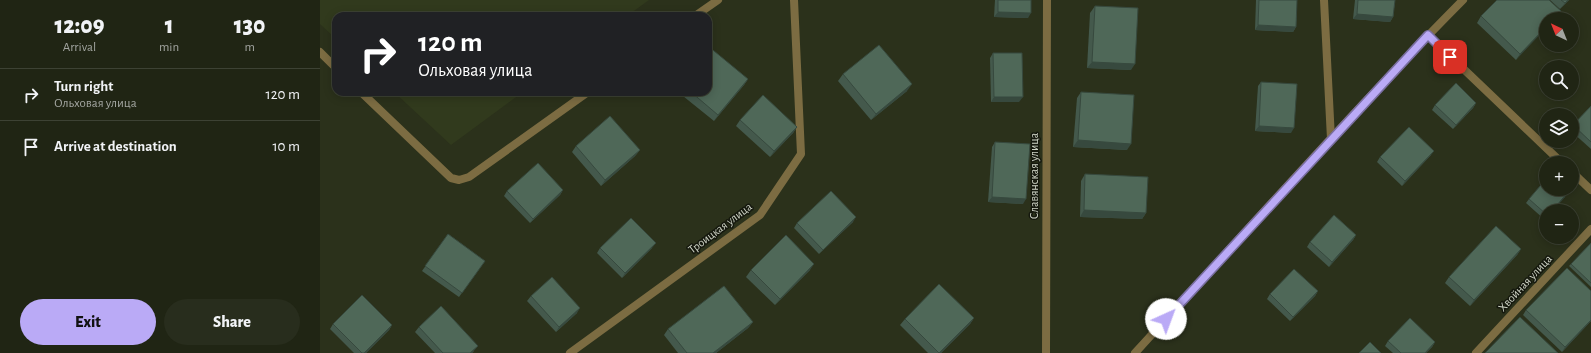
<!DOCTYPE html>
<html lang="en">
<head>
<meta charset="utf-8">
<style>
	body { margin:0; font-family:"Alegreya Sans",sans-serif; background:#282d1d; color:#f1f3f6; height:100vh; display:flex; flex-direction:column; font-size:15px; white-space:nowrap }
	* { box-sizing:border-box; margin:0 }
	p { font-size:13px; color:#a2a5a0 }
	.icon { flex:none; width:22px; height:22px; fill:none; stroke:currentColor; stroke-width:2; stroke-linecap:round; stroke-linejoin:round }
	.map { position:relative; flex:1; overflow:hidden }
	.panel { display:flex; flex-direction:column; background:#202514; width:320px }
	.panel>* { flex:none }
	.hud { position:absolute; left:12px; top:12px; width:380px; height:84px; border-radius:12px; box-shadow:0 2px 10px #0003,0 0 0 1px #3d4234; background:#202124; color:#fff; overflow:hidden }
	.needle { width:26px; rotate:317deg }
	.controls { position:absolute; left:1219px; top:12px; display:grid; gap:8px }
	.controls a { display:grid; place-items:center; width:40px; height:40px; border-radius:50%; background:#202514; box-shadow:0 2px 10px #0003,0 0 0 1px #3d4234; font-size:20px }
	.pin { position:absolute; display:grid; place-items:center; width:34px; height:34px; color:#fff; margin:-17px; border-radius:8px; box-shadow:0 2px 6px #0006 }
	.me { position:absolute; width:44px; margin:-22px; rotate:43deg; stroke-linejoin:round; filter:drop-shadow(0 0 3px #0008) }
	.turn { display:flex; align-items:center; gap:14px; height:84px; padding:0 20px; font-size:18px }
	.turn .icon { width:52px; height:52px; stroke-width:2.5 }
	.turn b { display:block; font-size:28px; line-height:34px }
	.eta { display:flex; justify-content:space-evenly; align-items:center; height:68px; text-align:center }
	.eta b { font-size:24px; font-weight:800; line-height:28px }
	.cta { display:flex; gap:8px; margin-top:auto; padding:8px 20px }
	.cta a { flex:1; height:46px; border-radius:24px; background:#baaaf6; color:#111; font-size:16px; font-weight:800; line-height:46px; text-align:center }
	.cta a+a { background:#282d1d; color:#f1f3f6 }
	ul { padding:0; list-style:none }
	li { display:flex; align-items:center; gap:12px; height:52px; padding:0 20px; border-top:1px solid #3d4234 }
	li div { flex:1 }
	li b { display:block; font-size:15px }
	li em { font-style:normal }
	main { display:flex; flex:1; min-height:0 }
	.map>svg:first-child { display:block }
	.built { fill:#313a1d }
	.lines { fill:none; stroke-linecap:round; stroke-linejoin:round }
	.street { stroke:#7c6c42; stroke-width:8 }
	.wall { fill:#44594c }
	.shaded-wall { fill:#37493e }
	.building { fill:#4f6858; stroke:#37493e }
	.route-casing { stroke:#796ea0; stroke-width:10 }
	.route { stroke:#baaaf6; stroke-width:7 }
	.labels { text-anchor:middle; stroke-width:3; stroke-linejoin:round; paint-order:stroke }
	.street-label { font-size:12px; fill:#d0d5c7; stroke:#15180e }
</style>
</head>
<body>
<main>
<section class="panel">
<div class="eta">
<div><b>12:09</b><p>Arrival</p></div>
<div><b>1</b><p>min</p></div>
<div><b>130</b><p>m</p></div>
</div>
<ul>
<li><svg class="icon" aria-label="right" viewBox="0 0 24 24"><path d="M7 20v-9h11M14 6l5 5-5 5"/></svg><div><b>Turn right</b><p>Ольховая улица</p></div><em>120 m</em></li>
<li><svg class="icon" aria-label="arrive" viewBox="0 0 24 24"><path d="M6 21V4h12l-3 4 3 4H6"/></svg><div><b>Arrive at destination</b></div><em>10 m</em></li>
</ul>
<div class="cta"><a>Exit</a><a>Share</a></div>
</section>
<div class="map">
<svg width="1271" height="353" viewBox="0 0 1271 353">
	<rect width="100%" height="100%" fill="#2b311b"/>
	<!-- built -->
	<g class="built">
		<polygon points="0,0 329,0 307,16 16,16 16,39 0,24"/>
		<polygon points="74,92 203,92 131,145"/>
	</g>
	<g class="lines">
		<!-- street -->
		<g class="street">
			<polyline points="1004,0 1011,139"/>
			<polyline points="375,16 398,0"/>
			<polyline points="1108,35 1242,163"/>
			<polyline points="0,52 16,68"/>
			<polyline points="41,92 131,178 139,180 149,177 268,92"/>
			<polyline points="1252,172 1271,190"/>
			<polyline points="250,353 440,215 481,154 474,0"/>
			<polyline points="726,353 727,0"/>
			<path d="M815 353C923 235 1030 114 1143 0"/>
			<polyline points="1156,353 1271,229"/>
		</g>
	</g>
	<!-- wall -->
	<g class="wall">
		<polygon points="675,0 711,0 708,18 674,17"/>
		<polygon points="936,0 977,0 976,27 973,32 935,30"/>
		<polygon points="1035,0 1075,0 1073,17 1070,22 1033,19"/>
		<polygon points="1230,0 1249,0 1240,9"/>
		<polygon points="775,6 811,70 767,68 770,13"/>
		<polygon points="1241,11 1235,19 1226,19 1196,60 1157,23 1161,16"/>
		<polygon points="673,53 699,102 671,102 670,58"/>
		<polygon points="523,74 587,91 551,120 518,81"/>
		<polygon points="428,79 424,85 394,121 358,92 388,92"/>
		<polygon points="941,82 971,133 935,131 938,86"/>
		<polygon points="761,92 807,150 753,147 757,98"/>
		<polygon points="1156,103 1153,108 1133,129 1112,110 1115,105"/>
		<polygon points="1271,106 1271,149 1252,132 1252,127 1253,125"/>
		<polygon points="420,120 477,127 473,133 450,157 416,126"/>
		<polygon points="675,142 703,204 668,202 672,147"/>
		<polygon points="256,146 320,150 315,156 281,186 252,152"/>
		<polygon points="1111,155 1082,186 1057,162 1060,157"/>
		<polygon points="765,174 826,213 822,219 760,217 761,181"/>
		<polygon points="243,190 240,195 210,223 184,196 187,191"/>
		<polygon points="1245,197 1226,211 1226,219 1225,220 1206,203 1209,199"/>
		<polygon points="533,222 499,254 474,228 477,223"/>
		<polygon points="128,234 165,261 139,297 102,271"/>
		<polygon points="1036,235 1033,240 1009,267 987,247 990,242"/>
		<polygon points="1271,243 1271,287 1249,266"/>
		<polygon points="280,248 332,248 302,278 277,253"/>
		<polygon points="1201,249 1197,255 1150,306 1125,283 1129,277"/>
		<polygon points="431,270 490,270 455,305 426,277"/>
		<polygon points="998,291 995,296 970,321 947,299 950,294"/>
		<polygon points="211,296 257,313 236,332 207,301"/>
		<polygon points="1206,310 1271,321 1242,352 1203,315"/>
		<polygon points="654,318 650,324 621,353 608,353 580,325 585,319"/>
		<polygon points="433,322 428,328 396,353 358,353 344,335 348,329"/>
		<polygon points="13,324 72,325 69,330 46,353 34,353 10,329"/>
		<polygon points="99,327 154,351 152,353 115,353 95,332"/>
		<polygon points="1068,341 1115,342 1112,347 1106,353 1073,353 1065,346"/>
	</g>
	<!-- shaded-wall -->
	<g class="shaded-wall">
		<polygon points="1248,0 1249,0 1240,9 1245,3"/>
		<polygon points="678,12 711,13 708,18 674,17"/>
		<polygon points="1037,14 1073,17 1070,22 1033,19"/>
		<polygon points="938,25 976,27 973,32 935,30"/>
		<polygon points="1226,27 1226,28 1196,60 1200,54"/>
		<polygon points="772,62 815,64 811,70 767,68"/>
		<polygon points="428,79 424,85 394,121 398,115"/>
		<polygon points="592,84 587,91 551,120 556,114"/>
		<polygon points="674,97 703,97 699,102 671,102"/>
		<polygon points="1156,103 1153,108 1133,129 1136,125"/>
		<polygon points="939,126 974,128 971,133 935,131"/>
		<polygon points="477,127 473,133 450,157 454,151"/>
		<polygon points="758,140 811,144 807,150 753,147"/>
		<polygon points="320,150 315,156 281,186 285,180"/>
		<polygon points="1114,151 1111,155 1082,186 1085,181"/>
		<polygon points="243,190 240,195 210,223 213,219"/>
		<polygon points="1248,192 1245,197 1233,211 1232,211"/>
		<polygon points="672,197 706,199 703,204 668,202"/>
		<polygon points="764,210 826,213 822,219 760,217"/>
		<polygon points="536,217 533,222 499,254"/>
		<polygon points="1036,235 1033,240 1009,267 1012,262"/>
		<polygon points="336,243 332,248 302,278 305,273"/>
		<polygon points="1201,249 1197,255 1150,306 1154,300"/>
		<polygon points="494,264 490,270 455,305 460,299"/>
		<polygon points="998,291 995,296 970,321 973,317"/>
		<polygon points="260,308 257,313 236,332 239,327"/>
		<polygon points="654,318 650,324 621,353 619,353"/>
		<polygon points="1271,320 1271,321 1242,352 1245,347"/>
		<polygon points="433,322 428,328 396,353 393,353"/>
		<polygon points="72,325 69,330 46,353 44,353"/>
		<polygon points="1115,342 1112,347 1106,353 1105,353"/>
		<polygon points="158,346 152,353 150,353"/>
	</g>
	<!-- building -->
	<g class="building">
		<polygon points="678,0 711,0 711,13 678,12"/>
		<polygon points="939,0 977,0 976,27 938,25"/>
		<polygon points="1038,0 1075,0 1073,17 1037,14"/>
		<polygon points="1177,0 1229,0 1241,11 1233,19 1226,19 1226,27 1200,54 1161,16"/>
		<polygon points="1241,0 1248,0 1245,3"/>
		<polygon points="775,6 818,8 815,64 772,62"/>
		<polygon points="559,45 592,84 556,114 523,74"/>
		<polygon points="388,46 428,79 398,115 371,92 388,92"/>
		<polygon points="673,53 702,53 703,97 674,97"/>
		<polygon points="941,82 977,84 974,128 939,126"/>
		<polygon points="1136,83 1156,103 1136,125 1115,105"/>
		<polygon points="761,92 814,95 811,144 758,140"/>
		<polygon points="443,95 477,127 454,151 420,120"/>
		<polygon points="1271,106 1271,142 1253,125"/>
		<polygon points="290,116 320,150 285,180 256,146"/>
		<polygon points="1089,127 1114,151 1085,181 1060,157"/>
		<polygon points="675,142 710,144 706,199 672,197"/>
		<polygon points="218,163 243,190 213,219 187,191"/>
		<polygon points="765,174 828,177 826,213 764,210"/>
		<polygon points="1226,179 1226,189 1245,189 1248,192 1232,211 1226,211 1226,214 1209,199"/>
		<polygon points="511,191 536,217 503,250 477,223"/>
		<polygon points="1014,215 1036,235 1012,262 990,242"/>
		<polygon points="311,218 336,243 305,273 280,248"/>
		<polygon points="1176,226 1201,249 1154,300 1129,277"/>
		<polygon points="128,234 165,261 142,293 105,266"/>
		<polygon points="466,235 494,264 460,299 431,270"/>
		<polygon points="1271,243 1271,283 1251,264"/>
		<polygon points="1247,268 1271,291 1271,320 1245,347 1206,310"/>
		<polygon points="974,269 998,291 973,317 950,294"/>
		<polygon points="232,277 260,308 239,327 211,296"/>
		<polygon points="619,284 654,318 619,353 585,319"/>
		<polygon points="404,286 433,322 393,353 367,353 348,329"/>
		<polygon points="42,295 72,325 44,353 42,353 13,324"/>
		<polygon points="121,306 158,346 150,353 123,353 99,327"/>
		<polygon points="1200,317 1238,353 1165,353"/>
		<polygon points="1090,318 1115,342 1105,353 1081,353 1068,341"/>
		<polygon points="1050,342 1061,353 1039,353"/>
	</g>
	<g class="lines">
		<!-- route casing -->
		<g class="route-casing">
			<polyline id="route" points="846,319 1108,35 1130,57"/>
		</g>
		<!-- route -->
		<use href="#route" class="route"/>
	</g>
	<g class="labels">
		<!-- street labels -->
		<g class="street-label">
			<text transform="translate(714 176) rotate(-90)" y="4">Славянская улица</text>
			<text transform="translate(400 228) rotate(-37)" y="4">Троицкая улица</text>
			<text transform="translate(1205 283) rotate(-47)" y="4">Хвойная улица</text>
		</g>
	</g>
</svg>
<div class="controls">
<a><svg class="needle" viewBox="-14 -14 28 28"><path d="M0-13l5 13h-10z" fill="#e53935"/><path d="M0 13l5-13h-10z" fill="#a2a5a0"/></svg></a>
<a><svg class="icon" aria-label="search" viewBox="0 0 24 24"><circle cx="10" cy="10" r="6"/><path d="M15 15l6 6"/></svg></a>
<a><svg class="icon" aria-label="layers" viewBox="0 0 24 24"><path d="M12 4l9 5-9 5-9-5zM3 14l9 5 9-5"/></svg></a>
<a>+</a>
<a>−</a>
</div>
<div class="pin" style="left:1130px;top:57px;background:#d93025"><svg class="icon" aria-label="arrive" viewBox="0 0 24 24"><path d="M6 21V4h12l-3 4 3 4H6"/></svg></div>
<svg class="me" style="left:846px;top:319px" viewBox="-20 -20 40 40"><circle r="19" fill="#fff"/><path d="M0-13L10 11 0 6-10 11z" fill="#baaaf6"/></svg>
<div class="hud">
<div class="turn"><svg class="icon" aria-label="right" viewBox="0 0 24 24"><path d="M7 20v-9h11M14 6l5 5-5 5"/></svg><div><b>120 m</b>Ольховая улица</div></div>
</div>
</div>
</main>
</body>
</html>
